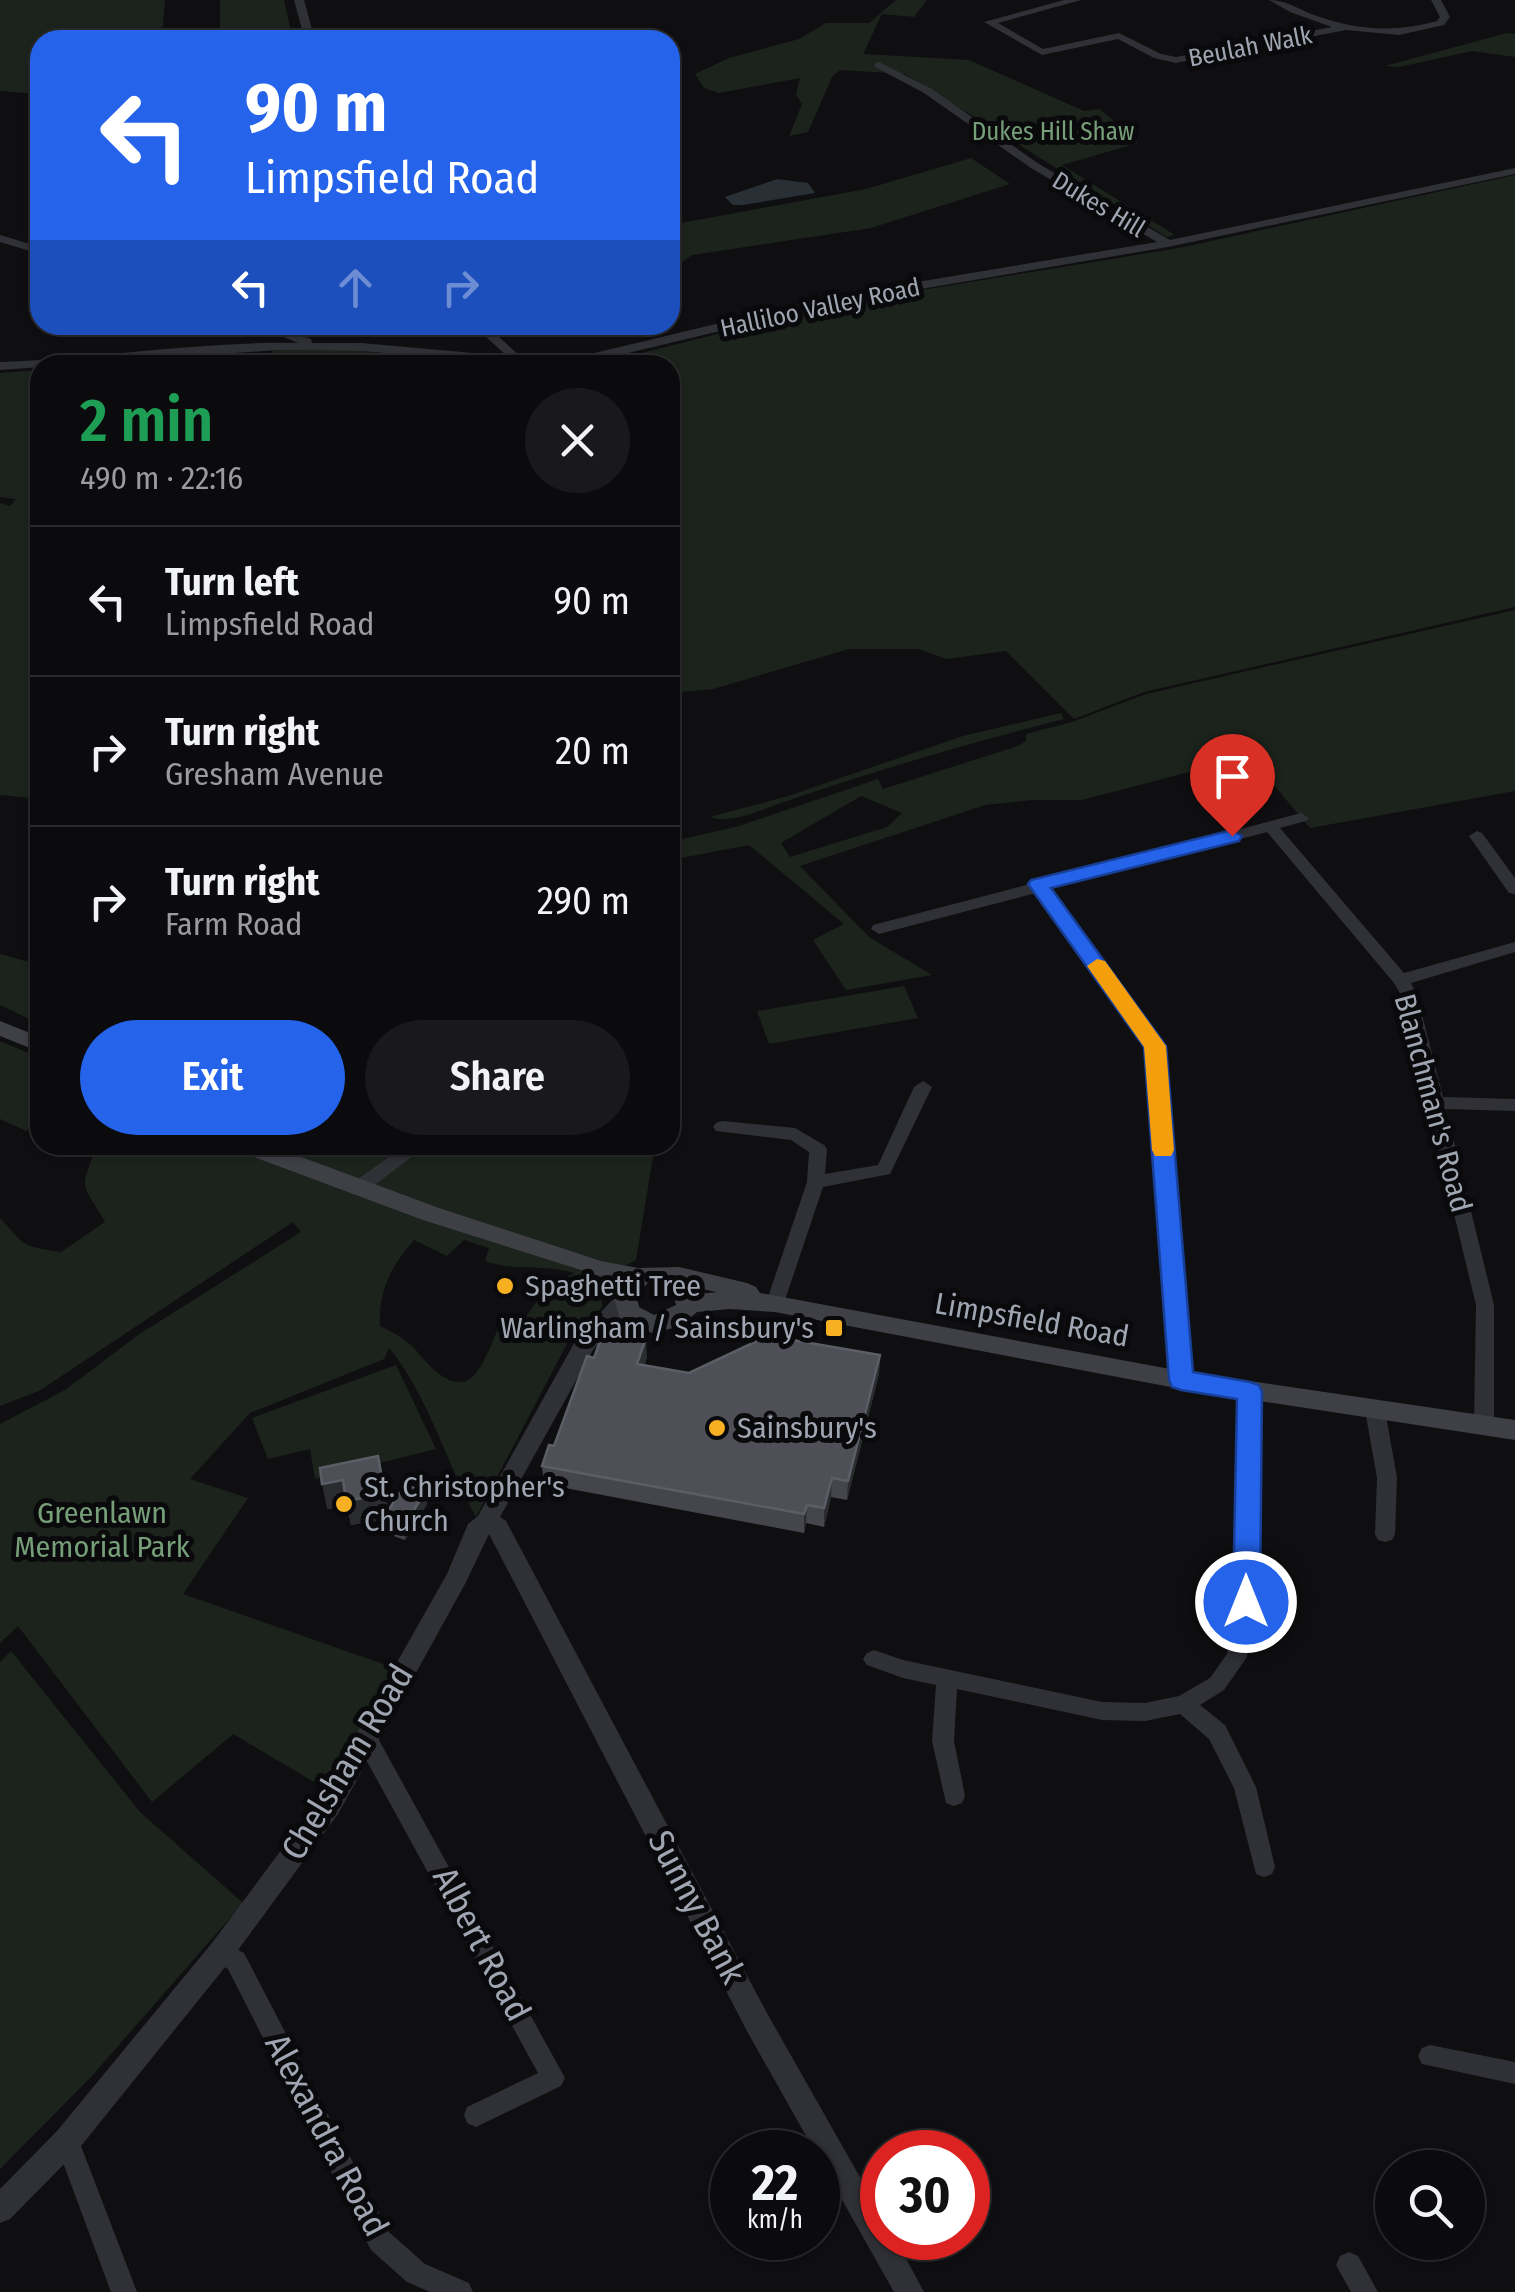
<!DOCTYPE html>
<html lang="en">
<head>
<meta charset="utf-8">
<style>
	body { margin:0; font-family:"Fira Sans Condensed",sans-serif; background:#19191b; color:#f1f3f6; height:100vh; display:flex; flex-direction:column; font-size:38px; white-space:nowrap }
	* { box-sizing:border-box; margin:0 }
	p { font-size:32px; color:#9a9b9d }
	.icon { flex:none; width:55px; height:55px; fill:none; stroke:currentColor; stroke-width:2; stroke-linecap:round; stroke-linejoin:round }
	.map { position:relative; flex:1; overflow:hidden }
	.panel { position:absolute; left:30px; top:355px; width:650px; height:800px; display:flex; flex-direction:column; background:#0b0b0d; border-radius:30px; box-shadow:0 2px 8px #0004,0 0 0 2px #2b2b2e }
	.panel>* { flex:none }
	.hud { position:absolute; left:30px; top:30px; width:650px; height:305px; border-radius:30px; box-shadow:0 2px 8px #0004,0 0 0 2px #2b2b2e; background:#2563eb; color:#fff; overflow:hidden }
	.controls { position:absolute; left:1375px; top:2150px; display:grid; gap:20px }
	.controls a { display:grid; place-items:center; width:110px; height:110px; border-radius:50%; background:#0b0b0d; box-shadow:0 2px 8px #0004,0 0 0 2px #2b2b2e; font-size:50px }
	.speed { position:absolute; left:710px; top:2130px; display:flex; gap:20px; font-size:50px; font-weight:700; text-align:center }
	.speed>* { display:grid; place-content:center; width:130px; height:130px; border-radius:50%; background:#0b0b0d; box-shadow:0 2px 8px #0004,0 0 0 2px #2b2b2e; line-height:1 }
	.speed small { font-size:25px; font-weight:400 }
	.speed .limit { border:15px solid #d22; background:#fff; color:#111 }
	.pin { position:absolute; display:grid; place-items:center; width:85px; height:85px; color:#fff; margin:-102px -42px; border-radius:50% 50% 50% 0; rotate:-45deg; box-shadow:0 0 10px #0007 }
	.pin .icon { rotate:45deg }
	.me { position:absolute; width:110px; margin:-55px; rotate:0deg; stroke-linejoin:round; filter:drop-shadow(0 0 8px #0008) }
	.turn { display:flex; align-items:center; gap:35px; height:210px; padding:0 50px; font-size:45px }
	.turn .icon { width:130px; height:130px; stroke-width:2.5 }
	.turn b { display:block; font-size:70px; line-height:85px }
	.lanes { display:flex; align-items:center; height:95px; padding:0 50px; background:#0003; justify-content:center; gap:50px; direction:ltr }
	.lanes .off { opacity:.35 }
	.round { display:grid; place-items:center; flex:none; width:105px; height:105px; border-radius:52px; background:#19191b }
	.overview { display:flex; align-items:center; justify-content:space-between; height:170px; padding:0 50px }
	h1 { font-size:60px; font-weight:600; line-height:75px; color:#1e9e55 }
	.action { display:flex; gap:20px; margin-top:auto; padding:20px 50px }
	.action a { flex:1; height:115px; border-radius:60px; background:#2563eb; color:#fff; font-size:40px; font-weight:600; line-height:115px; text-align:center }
	.action a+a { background:#19191b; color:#f1f3f6 }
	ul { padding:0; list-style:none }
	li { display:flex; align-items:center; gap:30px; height:150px; padding:0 50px; border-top:2px solid #2b2b2e }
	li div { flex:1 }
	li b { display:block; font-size:38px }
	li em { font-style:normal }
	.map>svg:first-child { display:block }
	.green { fill:#1c231c; fill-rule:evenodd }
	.water { fill:#283036 }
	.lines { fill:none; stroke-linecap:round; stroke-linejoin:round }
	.minor { fill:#303136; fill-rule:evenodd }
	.tertiary { fill:#303136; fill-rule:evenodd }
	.secondary { fill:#3e4046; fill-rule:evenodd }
	.wall { fill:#45464c }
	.shaded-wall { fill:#2b2c30 }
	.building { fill:#4f5057; stroke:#5b5e65; stroke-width:2.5 }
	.route { fill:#2563eb; stroke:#184099; stroke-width:2.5 }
	.slow { fill:#f59e0b }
	.poi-dot { fill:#f7b021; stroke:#0a0a0c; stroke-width:4 }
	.labels { text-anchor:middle; stroke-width:10; stroke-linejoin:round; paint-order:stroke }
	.far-street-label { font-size:25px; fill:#a0a5b2; stroke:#0a0a0c }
	.far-park-label { font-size:25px; fill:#769e78; stroke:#0a0a0c }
	.street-label { font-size:30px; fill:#a0a5b2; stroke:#0a0a0c }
	.poi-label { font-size:30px; fill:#a0a5b2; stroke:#0a0a0c; text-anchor:start }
	.park-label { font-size:30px; fill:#769e78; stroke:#0a0a0c }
	.near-street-label { font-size:35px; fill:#a0a5b2; stroke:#0a0a0c }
</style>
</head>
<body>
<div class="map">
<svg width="1515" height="2292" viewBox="0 0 1515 2292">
	<rect width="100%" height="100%" fill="#0f0f11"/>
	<!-- green -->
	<g class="green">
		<polygon points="0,0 165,0 163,26 140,40 40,40 40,94 0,91"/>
		<polygon points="220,0 284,0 293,40 220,40"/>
		<polygon points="896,0 927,0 914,17 882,14 863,54 969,60 1084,111 1100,109 1138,143 1062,165 1175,235 1167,237 905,74 840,70 832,77 808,132 789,136 802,104 796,94 800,78 719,93 704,88 695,74 729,58 799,39 826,23 869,23"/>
		<polygon points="1507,33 1515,34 1515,57 1472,51 1399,67 1385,66"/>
		<polygon points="971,158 1010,184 871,228 692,255 670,270 670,225 866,189"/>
		<polygon points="1515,175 1515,607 1144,692 1074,719 1006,651 946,659 919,649 849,649 713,689 670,693 670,365 561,365 598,364 836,304 1179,248"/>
		<polygon points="274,350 359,351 501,365 258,365"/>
		<polygon points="40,370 40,799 0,795 0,503 10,506 16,499 0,497 0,373"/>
		<path d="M1515 610V791L1310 828 1272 783 1231 761 1082 800H1033L985 805 800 866 869 937 932 975 846 990 813 940 844 924 749 845 670 860V842L739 826 878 779 883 789 1018 746 1026 741V734L1072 722 1146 694ZM861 796 902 813 887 827 790 857 781 843Z"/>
		<path d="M1061 713 1064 719C969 743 877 770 784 802 763 809 731 825 710 817L788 796 963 736Z"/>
		<polygon points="0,954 40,965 40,1024 0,1005"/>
		<polygon points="904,986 918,1018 769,1044 757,1011"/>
		<polygon points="0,1041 40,1058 40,1120 26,1131 0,1119"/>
		<path d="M96 1145H655L636 1260 620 1268 601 1289 602 1307 568 1342 476 1517C447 1464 427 1393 389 1348L384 1359 250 1413 190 1479 248 1498 183 1594 383 1664 391 1672 326 1789 233 1734 152 1802 18 1626 0 1643V1424L65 1390 138 1335 301 1232 293 1222 39 1391 0 1406V1218C26 1246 20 1246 61 1252L105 1222C79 1177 81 1194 96 1145ZM414 1240 447 1256 464 1240 489 1248 485 1261C515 1272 544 1263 574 1273L545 1289 519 1327 501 1323C493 1338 487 1359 476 1373 454 1400 425 1360 413 1347 404 1338 391 1331 380 1326 378 1292 391 1266 414 1240Z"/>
		<polygon points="396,1365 436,1449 315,1479 310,1449 268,1459 252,1418"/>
		<polygon points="11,1651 140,1812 243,1903 91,2077 0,2169 0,1662"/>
	</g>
	<!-- water -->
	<polygon class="water" points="777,179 808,183 815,193 743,205 733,205 725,197"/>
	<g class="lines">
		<!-- minor -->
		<g class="minor">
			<polygon points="294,0 304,0 315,40 305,40"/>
			<path d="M1064 0H1081L998 23 1043 49 1119 33 1161 54 1176 57 1332 27 1290 12 1269 0C1286 0 1298 9 1314 15 1354 30 1396 33 1437 21L1440 17 1431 0H1441L1450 17 1444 25 1399 35 1346 30 1176 63 1154 58 1118 39 1042 55 984 22Z"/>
			<path d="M879 62 932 89 1039 164 1170 240 1515 168V174L1168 247 833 304 582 364 525 365 361 351 278 350 0 370V362C99 359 198 341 298 343L255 325H272L311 339 312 343H361L507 356 473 325H486L522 358 582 356 833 296 1157 242 1031 168 924 93 875 67V63Z"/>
			<polygon points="0,235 40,247 40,254 0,242"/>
			<polygon points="1301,813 1309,818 1306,821 1280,828 1404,973 1515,942 1515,952 1411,983 1417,995 1443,1097 1515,1099 1515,1111 1446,1109 1494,1305 1494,1424 1491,1429 1484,1432 1477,1429 1474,1424 1476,1305 1401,995 1394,983 1267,832 1050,889 1163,1047 1191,1380 1188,1385 1174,1385 1171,1380 1147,1048 1036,893 879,934 871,929 873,925 1030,884 1032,880 1044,881"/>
			<polygon points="1477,831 1482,833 1515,878 1515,894 1509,893 1469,836"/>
			<polygon points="923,1081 932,1087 890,1174 823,1187 784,1303 782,1308 768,1308 766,1303 807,1182 809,1152 791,1140 716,1131 713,1127 716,1123 722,1121 795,1128 824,1145 827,1149 825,1174 878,1165 914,1087"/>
			<polygon points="406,1145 427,1145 363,1194 351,1194 348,1189 351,1184"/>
			<polygon points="1250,1384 1257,1386 1260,1391 1256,1602 1247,1657 1224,1690 1200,1705 1225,1725 1256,1787 1275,1867 1272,1874 1264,1877 1256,1874 1234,1788 1209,1739 1180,1714 1145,1721 1102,1720 957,1689 954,1741 965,1796 962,1803 954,1806 946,1803 932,1741 936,1685 903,1678 867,1665 863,1659 867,1653 874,1650 903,1660 1102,1702 1145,1703 1179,1696 1210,1678 1227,1654 1236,1602 1240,1391 1243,1386"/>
			<polygon points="1375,1402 1382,1405 1385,1410 1397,1478 1395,1534 1392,1540 1385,1542 1378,1540 1375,1534 1377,1478 1365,1410 1368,1405"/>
			<polygon points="366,1729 374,1731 565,2078 561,2086 476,2127 467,2123 464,2115 467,2107 538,2073 358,1745 355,1738 358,1731"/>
			<polygon points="221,1941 244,1953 389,2232 425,2264 469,2283 473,2292 430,2292 407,2282 371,2250 228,1969 213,1960 209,1952 213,1944"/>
			<polygon points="1430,2045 1515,2062 1515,2084 1422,2064 1418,2056 1422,2048"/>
			<polygon points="67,2129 76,2133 137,2292 111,2292 55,2141 58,2133"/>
			<polygon points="1349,2252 1358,2256 1378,2292 1351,2292 1336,2265 1340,2256"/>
		</g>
		<!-- tertiary -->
		<polygon class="tertiary" points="623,1295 631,1297 634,1303 593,1350 500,1517 506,1521 768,2015 882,2216 882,2238 895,2238 924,2292 894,2292 748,2033 489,1534 465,1584 338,1814 230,1961 77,2151 10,2219 0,2223 0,2189 57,2131 212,1943 320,1798 447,1574 468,1524 478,1516 577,1338 615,1297"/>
		<!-- secondary -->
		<g class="secondary">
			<polygon points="0,1021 40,1037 40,1052 0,1036"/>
			<path d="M235 1145H269L439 1208 601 1261 638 1268 679 1267 747 1283 756 1287 760 1293 1181 1371 1515 1420V1440L1181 1389 775 1312 730 1309 697 1312 681 1326 652 1333 620 1318 612 1293 619 1282 423 1220 238 1151ZM648 1283H671L676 1305 654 1315 639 1307 636 1294ZM697 1288 717 1292 700 1294Z"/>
		</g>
	</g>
	<!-- wall -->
	<g class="wall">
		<polygon points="880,1355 879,1374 847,1500 831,1497 824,1527 806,1523 804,1533 544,1484 542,1466 554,1446 594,1358 647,1357 644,1366 689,1373"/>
		<polygon points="378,1456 388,1512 425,1492 427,1504 405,1540 385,1533 383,1519 351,1525 347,1505 327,1509"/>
	</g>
	<!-- shaded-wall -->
	<g class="shaded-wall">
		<polygon points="646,1338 647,1357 638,1383 637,1364"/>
		<polygon points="880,1355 879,1374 847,1500 848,1481"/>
		<polygon points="832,1478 831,1497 824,1527 824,1508"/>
		<polygon points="343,1480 385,1494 389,1518 351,1525 347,1505 327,1509 322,1484"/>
		<polygon points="425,1492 427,1504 405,1540 403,1528"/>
		<polygon points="807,1505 806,1523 804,1533 804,1514"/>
	</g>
	<!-- building -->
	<g class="building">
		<polygon points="604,1330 646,1338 637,1364 689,1373 755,1342 758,1334 880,1355 848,1481 832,1478 824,1508 807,1505 804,1514 542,1466 549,1445 554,1446 587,1356 594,1358"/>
		<polygon points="378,1456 385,1494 346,1501 343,1480 322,1484 320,1468"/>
		<polygon points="405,1485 425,1492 403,1528 382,1520"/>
	</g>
	<!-- route -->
	<polygon class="route" points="1232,830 1242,836 1239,841 1051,888 1166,1046 1193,1372 1250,1382 1259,1385 1262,1392 1260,1602 1256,1610 1246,1613 1237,1610 1233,1602 1237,1399 1181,1390 1172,1387 1169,1380 1144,1047 1028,884 1031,880"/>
	<!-- slow -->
	<polygon class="slow" points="1097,959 1105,961 1166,1046 1174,1150 1171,1156 1155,1156 1152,1150 1144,1047 1087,966"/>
	<!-- markers -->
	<g class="poi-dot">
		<circle cx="505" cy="1286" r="10"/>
		<rect x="824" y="1318" width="20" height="20" rx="5"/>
		<circle cx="717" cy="1428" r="10"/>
		<circle cx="344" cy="1504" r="10"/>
	</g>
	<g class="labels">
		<!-- far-street labels -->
		<g class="far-street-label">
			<text transform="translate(1250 46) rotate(-11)" y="9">Beulah Walk</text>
			<text transform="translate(1099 204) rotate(31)" y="9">Dukes Hill</text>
			<text transform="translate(820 307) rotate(-12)" y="9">Halliloo Valley Road</text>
		</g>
		<!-- far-park labels -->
		<g class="far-park-label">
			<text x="1053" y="140">Dukes Hill Shaw</text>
		</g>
		<!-- street labels -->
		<g class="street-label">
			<text transform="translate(1433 1103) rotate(75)" y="10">Blanchman's Road</text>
			<text transform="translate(1032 1320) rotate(10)" y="10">Limpsfield Road</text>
		</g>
		<!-- poi labels -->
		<g class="poi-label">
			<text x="525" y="1296">Spaghetti Tree</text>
			<text x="814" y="1338" text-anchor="end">Warlingham / Sainsbury's</text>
			<text x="737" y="1438">Sainsbury's</text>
			<text x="364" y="1497">St. Christopher's<tspan x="364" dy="34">Church</tspan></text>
		</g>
		<!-- park labels -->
		<g class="park-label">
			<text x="102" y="1523">Greenlawn<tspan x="102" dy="34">Memorial Park</tspan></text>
		</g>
		<!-- near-street labels -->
		<g class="near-street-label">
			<text transform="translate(347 1762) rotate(-59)" y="12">Chelsham Road</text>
			<text transform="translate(697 1907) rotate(62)" y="12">Sunny Bank</text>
			<text transform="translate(482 1944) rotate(62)" y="12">Albert Road</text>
			<text transform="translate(327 2135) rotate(62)" y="12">Alexandra Road</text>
		</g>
	</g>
</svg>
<div class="controls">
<a><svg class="icon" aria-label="search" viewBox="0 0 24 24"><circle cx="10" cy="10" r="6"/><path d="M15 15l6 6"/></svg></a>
</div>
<div class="speed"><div>22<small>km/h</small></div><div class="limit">30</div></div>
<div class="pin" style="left:1232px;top:836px;background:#d93025"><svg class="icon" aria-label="arrive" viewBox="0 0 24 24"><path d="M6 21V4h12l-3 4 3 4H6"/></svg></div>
<svg class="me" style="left:1246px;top:1602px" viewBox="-20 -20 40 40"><circle r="17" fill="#2563eb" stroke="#fff" stroke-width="3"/><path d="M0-11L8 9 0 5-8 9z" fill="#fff"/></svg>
<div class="hud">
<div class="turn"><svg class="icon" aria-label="left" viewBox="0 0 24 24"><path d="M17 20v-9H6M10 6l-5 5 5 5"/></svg><div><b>90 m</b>Limpsfield Road</div></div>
<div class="lanes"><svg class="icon" aria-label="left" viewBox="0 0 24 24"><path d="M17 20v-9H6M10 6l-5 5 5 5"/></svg><svg class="icon off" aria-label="ahead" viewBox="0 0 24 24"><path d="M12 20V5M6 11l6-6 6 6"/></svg><svg class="icon off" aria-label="right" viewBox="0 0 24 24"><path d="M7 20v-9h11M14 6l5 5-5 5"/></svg></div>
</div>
<section class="panel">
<div class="overview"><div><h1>2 min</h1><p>490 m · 22:16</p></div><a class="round"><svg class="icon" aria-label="close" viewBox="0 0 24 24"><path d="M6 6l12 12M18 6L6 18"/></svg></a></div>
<ul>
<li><svg class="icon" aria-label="left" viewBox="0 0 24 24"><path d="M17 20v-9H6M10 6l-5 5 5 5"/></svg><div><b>Turn left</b><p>Limpsfield Road</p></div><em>90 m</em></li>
<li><svg class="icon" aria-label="right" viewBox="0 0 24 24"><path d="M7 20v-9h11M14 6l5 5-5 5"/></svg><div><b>Turn right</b><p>Gresham Avenue</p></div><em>20 m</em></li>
<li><svg class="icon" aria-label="right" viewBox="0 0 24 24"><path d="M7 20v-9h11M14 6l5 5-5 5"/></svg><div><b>Turn right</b><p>Farm Road</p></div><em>290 m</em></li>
</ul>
<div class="action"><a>Exit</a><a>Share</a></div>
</section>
</div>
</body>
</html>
